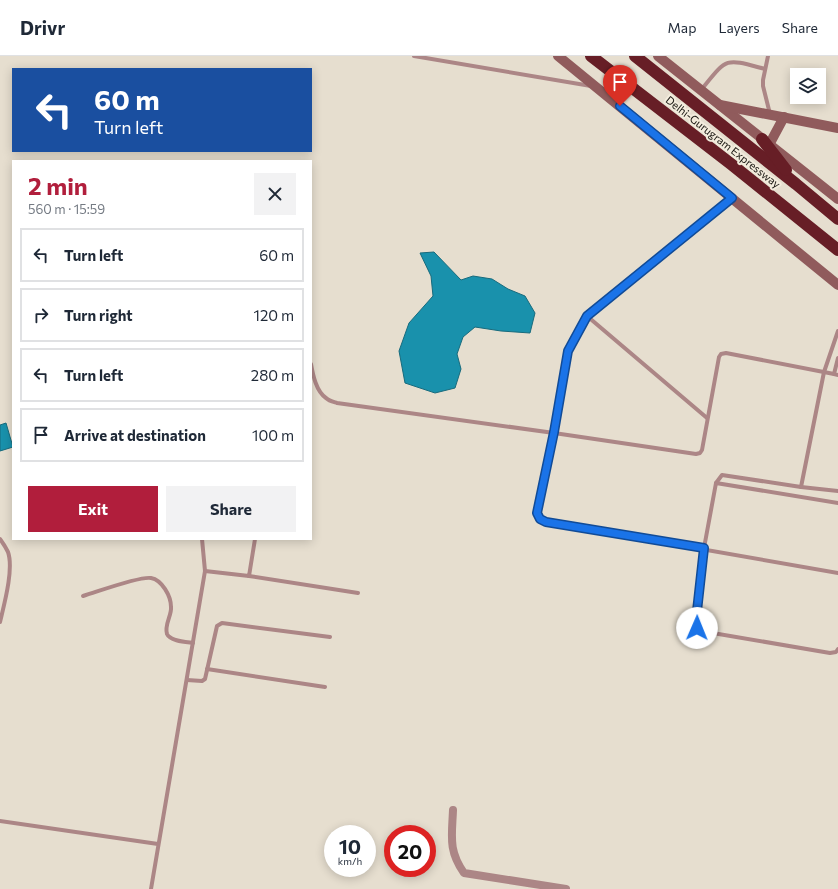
<!DOCTYPE html>
<html lang="en">
<head>
<meta charset="utf-8">
<style>
	body { margin:0; font-family:Commissioner,sans-serif; background:#f2f2f3; color:#1f2937; height:100vh; display:flex; flex-direction:column; font-size:15px; white-space:nowrap }
	* { box-sizing:border-box; margin:0 }
	p { font-size:13px; color:#747a83 }
	.icon { flex:none; width:22px; height:22px; fill:none; stroke:currentColor; stroke-width:2; stroke-linecap:round; stroke-linejoin:round }
	.map { position:relative; flex:1; overflow:hidden }
	.side { position:absolute; left:12px; top:104px; width:300px; height:380px; display:flex; flex-direction:column; background:#fff; border-radius:0px; box-shadow:0 2px 10px #0003 }
	.side>* { flex:none }
	.guide { position:absolute; left:12px; top:12px; width:300px; height:84px; border-radius:0px; box-shadow:0 2px 10px #0003; background:#1a4fa0; color:#fff; overflow:hidden }
	.controls { position:absolute; left:790px; top:12px; display:grid; gap:8px }
	.controls a { display:grid; place-items:center; width:36px; height:36px; border-radius:0px; background:#fff; box-shadow:0 2px 10px #0003; font-size:20px }
	.speed { position:absolute; left:324px; top:769px; display:flex; gap:8px; font-size:20px; font-weight:700; text-align:center }
	.speed>* { display:grid; place-content:center; width:52px; height:52px; border-radius:50%; background:#fff; box-shadow:0 2px 10px #0003; line-height:1 }
	.speed small { font-size:10px; font-weight:400 }
	.speed .limit { border:6px solid #d22; background:#fff; color:#111 }
	.pin { position:absolute; display:grid; place-items:center; width:34px; height:34px; color:#fff; margin:-41px -17px; border-radius:50% 50% 50% 0; rotate:-45deg; box-shadow:0 0 4px #0007 }
	.pin .icon { rotate:45deg }
	.me { position:absolute; width:44px; margin:-22px; rotate:1deg; stroke-linejoin:round; filter:drop-shadow(0 0 3px #0008) }
	.turn { display:flex; align-items:center; gap:14px; height:84px; padding:0 16px; font-size:18px }
	.turn .icon { width:52px; height:52px; stroke-width:2.5 }
	.turn b { display:block; font-size:28px; line-height:34px }
	.round { display:grid; place-items:center; flex:none; width:42px; height:42px; border-radius:0px; background:#f2f2f3 }
	.overview { display:flex; align-items:center; justify-content:space-between; height:68px; padding:0 16px }
	h1 { font-size:24px; font-weight:700; line-height:30px; color:#b11e3c }
	.primary-button { display:flex; gap:8px; margin-top:auto; padding:8px 16px }
	.primary-button a { flex:1; height:46px; border-radius:0px; background:#b11e3c; color:#fff; font-size:16px; font-weight:700; line-height:46px; text-align:center }
	.primary-button a+a { background:#f2f2f3; color:#1f2937 }
	ul { padding:0; list-style:none }
	li { display:flex; align-items:center; gap:12px; height:54px; margin:0 8px 6px; padding:0 8px; border:2px solid #e0e1e3; border-radius:0px }
	li div { flex:1 }
	li b { display:block; font-size:15px }
	li em { font-style:normal }
	header { display:flex; align-items:center; gap:24px; box-sizing:border-box; height:56px; padding:0 20px; background:#fff; border-bottom:1px solid #e0e1e3 }
	header strong { font-size:19px }
	nav { display:flex; gap:22px; margin-inline-start:auto; font-size:14px }
	.map>svg:first-child { display:block }
	.water { fill:#1991ac; stroke:#186b7d }
	.lines { fill:none; stroke-linecap:round; stroke-linejoin:round }
	.lane { stroke:#ac8686; stroke-width:4 }
	.street { stroke:#ac8686; stroke-width:8 }
	.secondary { stroke:#905b5c; stroke-width:10 }
	.highway { stroke:#671e26; stroke-width:12 }
	.route-casing { stroke:#114b97; stroke-width:10 }
	.route { stroke:#1a73e8; stroke-width:7 }
	.labels { text-anchor:middle; stroke-width:4; stroke-linejoin:round; paint-order:stroke }
	.street-label { font-size:11px; fill:#15130e; stroke:#f3ecdd }
</style>
</head>
<body>
<header>
<strong>Drivr</strong>
<nav><a>Map</a><a>Layers</a><a>Share</a></nav>
</header>
<div class="map">
<svg width="838" height="833" viewBox="0 0 838 833">
	<rect width="100%" height="100%" fill="#e6decf"/>
	<!-- water -->
	<g class="water">
		<polygon points="434,196 461,224 473,220 492,223 508,233 525,240 535,257 530,277 501,275 475,271 463,281 457,298 461,313 455,332 435,337 405,327 399,295 409,267 433,240 431,220 420,197"/>
		<polygon points="6,367 13,391 0,395 0,369"/>
	</g>
	<g class="lines">
		<!-- lane -->
		<g class="lane">
			<polyline points="414,0 591,30"/>
			<polyline points="768,0 763,24 763,30 770,58"/>
			<path d="M701 34C728 1 724 2 765 13"/>
			<path d="M732 142 587 260 568 295 554 377 537 457C539 462 541 464 546 466L838 517"/>
			<polyline points="587,260 707,362"/>
			<polyline points="838,302 834,318 838,319"/>
			<path d="M311 308C313 319 316 335 326 342 329 345 334 346 337 347L554 377 696 398 700 397 702 394 719 301 721 298 726 297 834 318"/>
			<polyline points="716,427 722,419 801,431 824,316 838,275"/>
			<polyline points="801,431 838,435"/>
			<polyline points="838,447 716,427 704,492 696,564 697,572 701,575 830,597 836,596 838,593"/>
			<path d="M0 483C3 487 6 492 8 496 14 513 4 549 0 566"/>
			<polyline points="202,483 205,515"/>
			<polyline points="249,520 358,537"/>
			<path d="M83 540C97 536 139 520 151 522 162 524 171 540 171 551 172 559 164 569 167 578 170 585 186 586 193 587"/>
			<polyline points="207,613 325,631"/>
			<polyline points="187,624 202,625 205,623 217,570 222,567 330,581"/>
			<polyline points="0,765 158,788"/>
			<polyline points="151,833 205,515 249,520 255,483"/>
		</g>
		<!-- street -->
		<path class="street" d="M453 754C452 780 448 794 464 817L566 833"/>
		<!-- secondary -->
		<g class="secondary">
			<polyline points="558,0 838,229"/>
			<polyline points="658,0 838,143"/>
			<polyline points="720,49 838,72"/>
			<polyline points="769,89 784,61"/>
		</g>
		<!-- highway -->
		<g class="highway">
			<polyline points="591,0 731,108 838,194"/>
			<polyline points="635,0 796,128 838,163"/>
			<polyline points="762,83 786,114"/>
		</g>
	</g>
	<g class="lines">
		<!-- route casing -->
		<g class="route-casing">
			<polyline id="route" points="620,50 732,142 587,260 568,295 554,376 537,457 540,463 546,466 704,492 696,564 697,572"/>
		</g>
		<!-- route -->
		<use href="#route" class="route"/>
	</g>
	<g class="labels">
		<!-- street labels -->
		<g class="street-label">
			<text transform="translate(723 86) rotate(38)" y="4">Delhi-Gurugram Expressway</text>
		</g>
	</g>
</svg>
<div class="controls">
<a><svg class="icon" aria-label="layers" viewBox="0 0 24 24"><path d="M12 4l9 5-9 5-9-5zM3 14l9 5 9-5"/></svg></a>
</div>
<div class="speed"><div>10<small>km/h</small></div><div class="limit">20</div></div>
<div class="pin" style="left:620px;top:50px;background:#d93025"><svg class="icon" aria-label="arrive" viewBox="0 0 24 24"><path d="M6 21V4h12l-3 4 3 4H6"/></svg></div>
<svg class="me" style="left:697px;top:572px" viewBox="-20 -20 40 40"><circle r="19" fill="#fff"/><path d="M0-13L10 11 0 6-10 11z" fill="#1a73e8"/></svg>
<div class="guide">
<div class="turn"><svg class="icon" aria-label="left" viewBox="0 0 24 24"><path d="M17 20v-9H6M10 6l-5 5 5 5"/></svg><div><b>60 m</b>Turn left</div></div>
</div>
<section class="side">
<div class="overview"><div><h1>2 min</h1><p>560 m · 15:59</p></div><a class="round"><svg class="icon" aria-label="close" viewBox="0 0 24 24"><path d="M6 6l12 12M18 6L6 18"/></svg></a></div>
<ul>
<li><svg class="icon" aria-label="left" viewBox="0 0 24 24"><path d="M17 20v-9H6M10 6l-5 5 5 5"/></svg><div><b>Turn left</b></div><em>60 m</em></li>
<li><svg class="icon" aria-label="right" viewBox="0 0 24 24"><path d="M7 20v-9h11M14 6l5 5-5 5"/></svg><div><b>Turn right</b></div><em>120 m</em></li>
<li><svg class="icon" aria-label="left" viewBox="0 0 24 24"><path d="M17 20v-9H6M10 6l-5 5 5 5"/></svg><div><b>Turn left</b></div><em>280 m</em></li>
<li><svg class="icon" aria-label="arrive" viewBox="0 0 24 24"><path d="M6 21V4h12l-3 4 3 4H6"/></svg><div><b>Arrive at destination</b></div><em>100 m</em></li>
</ul>
<div class="primary-button"><a>Exit</a><a>Share</a></div>
</section>
</div>
</body>
</html>
